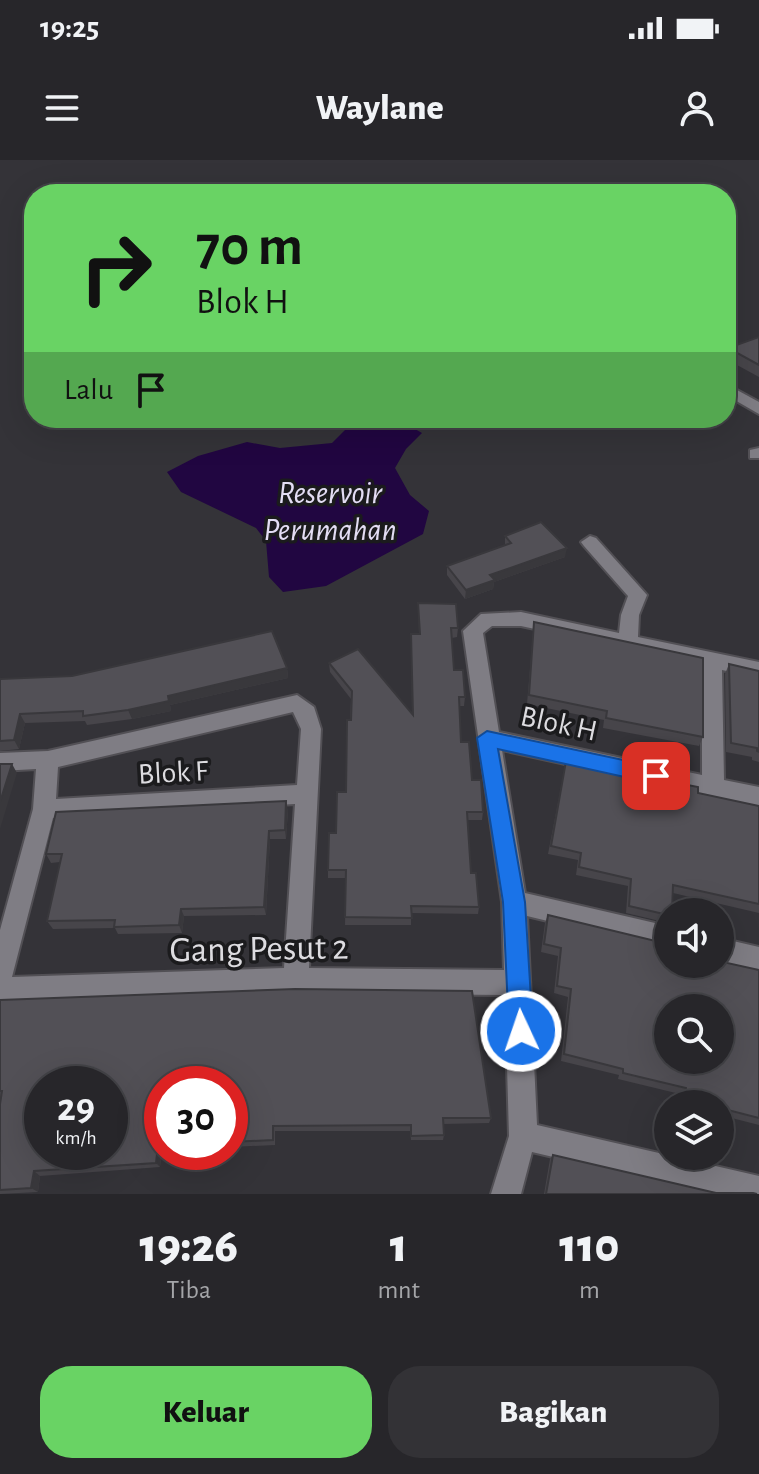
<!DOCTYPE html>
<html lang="id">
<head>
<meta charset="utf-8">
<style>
	body { margin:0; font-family:"Alegreya Sans",sans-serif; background:#333236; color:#f1f3f6; height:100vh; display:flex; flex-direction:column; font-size:30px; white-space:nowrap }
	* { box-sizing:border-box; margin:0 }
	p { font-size:26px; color:#a4a5a8 }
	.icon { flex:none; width:44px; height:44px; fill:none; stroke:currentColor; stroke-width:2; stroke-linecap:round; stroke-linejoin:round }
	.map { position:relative; height:1034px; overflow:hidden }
	.drawer { display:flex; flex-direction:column; background:#27262a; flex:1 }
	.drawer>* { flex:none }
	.banner { position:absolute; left:24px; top:24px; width:712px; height:244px; border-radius:32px; box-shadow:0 8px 32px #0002,0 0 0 2px #434347; background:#69d364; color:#111; overflow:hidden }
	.tools { position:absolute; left:654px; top:738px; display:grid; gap:16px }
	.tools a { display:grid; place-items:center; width:80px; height:80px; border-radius:50%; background:#27262a; box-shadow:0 8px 32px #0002,0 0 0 2px #434347; font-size:40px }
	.speed { position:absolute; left:24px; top:906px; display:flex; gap:16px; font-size:40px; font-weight:700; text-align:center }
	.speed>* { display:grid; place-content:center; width:104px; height:104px; border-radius:50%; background:#27262a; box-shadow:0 8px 32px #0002,0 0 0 2px #434347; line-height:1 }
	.speed small { font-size:20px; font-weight:400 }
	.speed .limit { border:12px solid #d22; background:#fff; color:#111 }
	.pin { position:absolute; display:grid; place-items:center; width:68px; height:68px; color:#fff; margin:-34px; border-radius:16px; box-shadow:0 4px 12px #0006 }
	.me { position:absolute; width:88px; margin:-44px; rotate:357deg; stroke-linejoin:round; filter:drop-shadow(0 0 6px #0008) }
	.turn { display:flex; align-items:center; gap:28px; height:168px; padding:0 40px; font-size:36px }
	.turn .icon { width:104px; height:104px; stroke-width:2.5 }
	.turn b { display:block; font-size:56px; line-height:68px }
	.then { display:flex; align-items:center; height:76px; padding:0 40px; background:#0003; gap:16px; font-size:30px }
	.eta { display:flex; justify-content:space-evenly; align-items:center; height:136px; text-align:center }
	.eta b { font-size:48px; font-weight:800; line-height:56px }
	.cta { display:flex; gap:16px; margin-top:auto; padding:16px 40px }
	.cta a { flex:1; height:92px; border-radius:32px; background:#69d364; color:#111; font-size:32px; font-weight:800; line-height:92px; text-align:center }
	.cta a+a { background:#333236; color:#f1f3f6 }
	.status { display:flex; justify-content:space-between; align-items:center; height:56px; padding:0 40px; background:#27262a; direction:ltr }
	.status svg { height:22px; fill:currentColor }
	header { display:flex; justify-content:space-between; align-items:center; height:104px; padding:0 40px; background:#27262a; font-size:36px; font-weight:800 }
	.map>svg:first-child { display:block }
	.water { fill:#210641 }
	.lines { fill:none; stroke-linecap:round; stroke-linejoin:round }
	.minor-casing { stroke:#525055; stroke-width:4 }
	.minor { fill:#7f7d84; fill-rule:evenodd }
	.wall { fill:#47454a }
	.shaded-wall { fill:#39383c }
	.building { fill:#525056; stroke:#39383c; stroke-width:2; fill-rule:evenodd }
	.route { fill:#1a73e8; stroke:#114b97; stroke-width:2 }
	.labels { text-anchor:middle; stroke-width:7; stroke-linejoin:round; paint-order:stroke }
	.street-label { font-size:30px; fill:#dddce0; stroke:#1b1b1d }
	.water-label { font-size:32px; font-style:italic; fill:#e3ddf4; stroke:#1b1b1d }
	.near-street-label { font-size:36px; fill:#dddce0; stroke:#1b1b1d }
</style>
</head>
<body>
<div class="status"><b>19:25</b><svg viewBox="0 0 49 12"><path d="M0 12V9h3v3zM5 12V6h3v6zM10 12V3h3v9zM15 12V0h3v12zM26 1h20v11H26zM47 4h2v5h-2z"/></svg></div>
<header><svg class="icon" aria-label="menu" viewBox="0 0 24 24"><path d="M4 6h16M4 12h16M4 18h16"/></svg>Waylane<svg class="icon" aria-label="person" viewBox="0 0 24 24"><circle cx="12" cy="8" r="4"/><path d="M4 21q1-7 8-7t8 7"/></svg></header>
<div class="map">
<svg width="759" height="1034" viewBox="0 0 759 1034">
	<rect width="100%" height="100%" fill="#343338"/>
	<!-- water -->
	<path class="water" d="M336 258C365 258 397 256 422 273L406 289 395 308 410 335 429 351 423 374 326 426 283 432 269 417 266 381 256 368 181 332 167 312 198 296 247 282 280 288 332 283 349 266Z"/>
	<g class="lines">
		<!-- minor casing -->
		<g class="minor-casing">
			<g id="minor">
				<polygon points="726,224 759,242 759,254 726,235"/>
				<polygon points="759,288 759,298 750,298 750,290"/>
				<path d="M590 376 596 378 647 435 639 455 638 477 759 502V518L722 510 724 620 759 627V647L502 590 525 733 668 766V790L527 756 537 965 759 1016V1034H710L532 992 521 1034H491L509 976 505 835 296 833 0 843V770L33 649 36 609 0 611V593L48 591 297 535 314 547 321 569 309 808 504 810 502 742 463 471 481 454 521 452 619 473 621 455 628 436 584 386 581 382ZM492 466H521L702 505V615L499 572 483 473ZM293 552 301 569 297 625 56 639 58 607ZM295 644 284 808 12 817 53 658Z"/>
				<polygon points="720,778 759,787 759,811 720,802"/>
			</g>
		</g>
		<!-- minor -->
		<use href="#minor" class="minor"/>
	</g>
	<!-- wall -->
	<g class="wall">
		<polygon points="759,177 759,217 726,199 728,188"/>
		<polygon points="505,376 565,397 494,422 493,429 465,439 447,415 447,406 505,386"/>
		<polygon points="418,443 458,468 457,477 452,478 454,510 465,537 464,546 459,546 461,582 472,620 483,652 482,660 467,660 471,713 479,747 478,754 411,753 411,765 345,765 346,718 328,718 328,710 346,632 351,539 330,512 329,503 412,554 411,474 419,474"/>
		<polygon points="534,462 703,577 699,586 603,568 604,560 527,544 533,472"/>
		<polygon points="729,504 759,511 759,602 752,600 752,597 726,592 725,514"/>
		<polygon points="287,508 288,518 170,545 171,551 132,559 87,565 85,561 25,563 19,589 0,591 0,519"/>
		<polygon points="566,601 698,633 759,646 759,753 673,733 668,752 668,763 626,753 628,726 576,715 578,700 548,694"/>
		<polygon points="288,650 286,679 270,679 266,755 184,756 182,773 118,774 115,768 53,769 47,761 60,702 51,703 46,694"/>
		<polygon points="548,755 727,803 759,810 759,965 720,955 720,944 680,944 680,934 618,919 619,915 561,901 568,837 554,833 558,796 541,792 545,763"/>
		<polygon points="0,840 491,958 489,963 443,964 444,975 443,980 411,980 410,971 275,971 275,985 230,987 230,924 162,924 162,990 160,1007 40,1016 38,1032 0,1034 0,944 1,937 0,937"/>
		<polygon points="553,995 716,1033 757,1034 544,1034 550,999"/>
	</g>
	<!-- shaded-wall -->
	<g class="shaded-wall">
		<polygon points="567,388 565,397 494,422 493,429 465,439 466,430 490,415"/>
		<polygon points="287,508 288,518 170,545 171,551 132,559 128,550 168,536"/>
		<polygon points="20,554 25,563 19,589 14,580"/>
		<polygon points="12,604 17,613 0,669 0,642"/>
		<polygon points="286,641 288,650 286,679 285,670"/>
		<polygon points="269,671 270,679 266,755 264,747"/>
		<polygon points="181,749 184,756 182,773 179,765"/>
		<polygon points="158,985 162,990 160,1007 156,1003"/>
		<polygon points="34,1011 40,1016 38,1032 31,1028"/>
	</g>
	<!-- building -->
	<g class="building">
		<polygon points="759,177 759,205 728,188"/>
		<polygon points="541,362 567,388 490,415 495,420 466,430 447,406 511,383 505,376"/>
		<polygon points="418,443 456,444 458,468 451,468 454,510 463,510 465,537 459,537 461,582 469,582 472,620 481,620 483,652 467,652 471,713 476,713 479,747 411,746 412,758 345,757 346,710 328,710 329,673 336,673 337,632 346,632 347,560 351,560 352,531 329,503 358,489 413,555 411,474 420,474"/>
		<polygon points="534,462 703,498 703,577 606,558 607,551 529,535"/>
		<polygon points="272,471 287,508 168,536 169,541 128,550 83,556 83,551 20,554 14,580 0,581 0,519 72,516"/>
		<polygon points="729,504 759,511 759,592 757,591 757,588 731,583"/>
		<polygon points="566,601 698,627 698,633 759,646 759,744 673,725 672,752 668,752 668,755 629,746 631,719 579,707 581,693 551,686"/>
		<polygon points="0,604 12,604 0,642"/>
		<polygon points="286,641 285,670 269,671 264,747 181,749 179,765 114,767 115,760 47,761 62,694 46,694 56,652"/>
		<path d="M548 755 668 784V804H720V793H723L727 803 759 810V958L720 948V944H705L686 939V928L623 913V909L564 894 571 829 557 826 561 788 544 784ZM668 848H720V900H668Z"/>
		<path d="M295 829 472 831 491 958H443L444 975 411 976V965L273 966V980L230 982V924H162V985H158L156 1003 34 1011 31 1028 0 1030V944L2 931H0V840ZM42 924H110V992H42Z"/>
		<polygon points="553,995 716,1033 753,1033 757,1034 546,1034"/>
	</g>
	<!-- route -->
	<polygon class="route" points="487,571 656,607 666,616 656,624 498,589 525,742 533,871 529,880 521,883 512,880 509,871 503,742 477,578"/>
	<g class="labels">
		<!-- street labels -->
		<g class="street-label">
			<text transform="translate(559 563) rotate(12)" y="10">Blok H</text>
			<text transform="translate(173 612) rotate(-3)" y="10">Blok F</text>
		</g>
		<!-- water labels -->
		<g class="water-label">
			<text x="330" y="343">Reservoir<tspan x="330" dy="37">Perumahan</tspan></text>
		</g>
		<!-- near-street labels -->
		<g class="near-street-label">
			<text transform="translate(259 787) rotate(-1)" y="13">Gang Pesut 2</text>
		</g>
	</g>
</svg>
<div class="tools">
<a><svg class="icon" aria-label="sound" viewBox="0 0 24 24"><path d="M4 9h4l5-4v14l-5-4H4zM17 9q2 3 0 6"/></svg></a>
<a><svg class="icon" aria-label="search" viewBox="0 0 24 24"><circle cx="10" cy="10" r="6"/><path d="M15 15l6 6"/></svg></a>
<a><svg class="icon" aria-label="layers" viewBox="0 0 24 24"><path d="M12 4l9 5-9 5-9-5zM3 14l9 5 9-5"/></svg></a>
</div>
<div class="speed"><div>29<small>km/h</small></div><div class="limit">30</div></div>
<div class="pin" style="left:656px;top:616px;background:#d93025"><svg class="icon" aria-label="arrive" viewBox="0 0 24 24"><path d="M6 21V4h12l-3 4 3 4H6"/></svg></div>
<svg class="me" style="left:521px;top:871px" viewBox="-20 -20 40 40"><circle r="17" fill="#1a73e8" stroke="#fff" stroke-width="3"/><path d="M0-11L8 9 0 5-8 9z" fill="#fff"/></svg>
<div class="banner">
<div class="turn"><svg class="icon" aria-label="right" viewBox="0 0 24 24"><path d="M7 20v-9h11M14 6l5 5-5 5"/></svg><div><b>70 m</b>Blok H</div></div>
<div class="then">Lalu<svg class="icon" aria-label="arrive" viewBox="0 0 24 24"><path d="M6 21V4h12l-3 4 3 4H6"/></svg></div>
</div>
</div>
<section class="drawer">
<div class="eta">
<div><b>19:26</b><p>Tiba</p></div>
<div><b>1</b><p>mnt</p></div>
<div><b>110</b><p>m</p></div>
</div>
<div class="cta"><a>Keluar</a><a>Bagikan</a></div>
</section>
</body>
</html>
